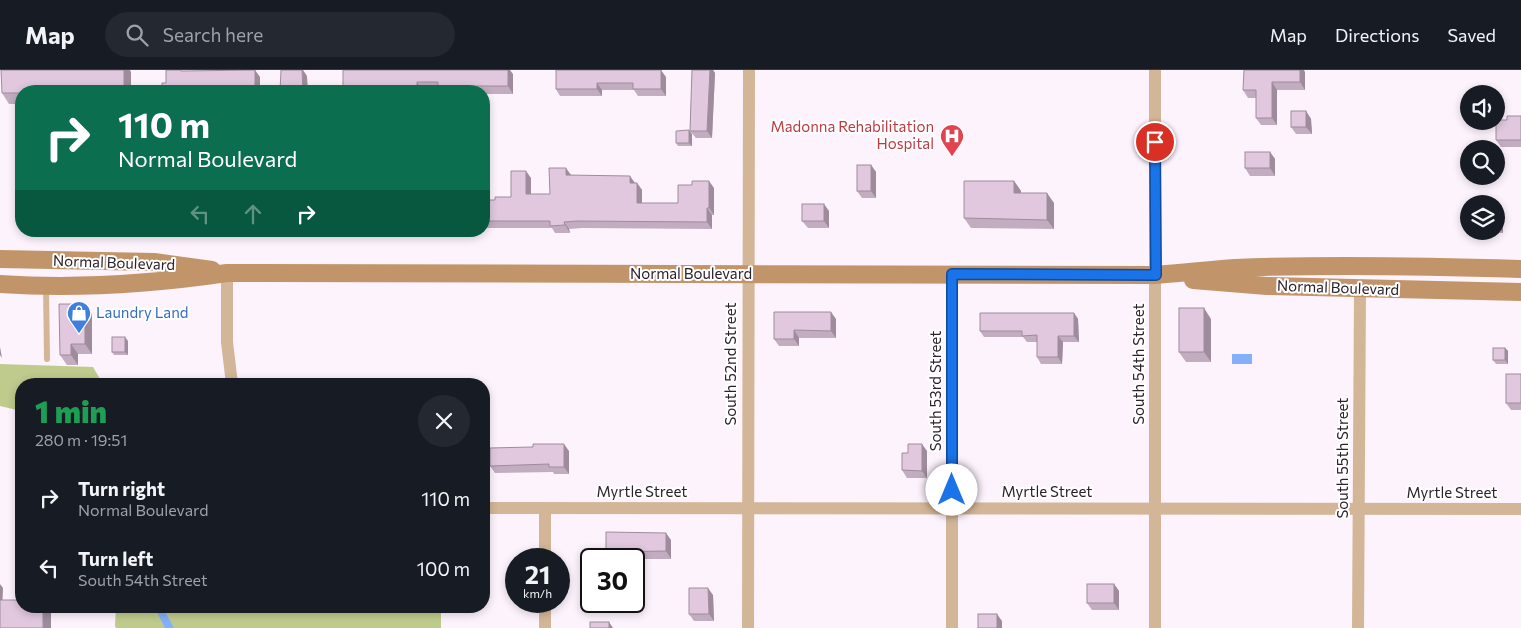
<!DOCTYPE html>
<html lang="en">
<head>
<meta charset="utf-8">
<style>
	body { margin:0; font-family:Commissioner,sans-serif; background:#242831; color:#f1f3f6; height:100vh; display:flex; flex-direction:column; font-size:19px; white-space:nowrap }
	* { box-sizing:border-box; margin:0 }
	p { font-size:16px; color:#9ea1a6 }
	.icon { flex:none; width:28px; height:28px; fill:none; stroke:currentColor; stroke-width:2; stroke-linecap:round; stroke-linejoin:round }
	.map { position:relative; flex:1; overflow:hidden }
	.drawer { position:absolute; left:15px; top:308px; width:475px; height:235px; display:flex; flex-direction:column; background:#171b24; border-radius:20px; box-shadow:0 2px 8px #0003 }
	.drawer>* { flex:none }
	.hud { position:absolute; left:15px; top:15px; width:475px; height:152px; border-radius:20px; box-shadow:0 2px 8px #0003; background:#0b6e4f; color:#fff; overflow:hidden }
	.tools { position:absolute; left:1460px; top:15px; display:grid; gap:10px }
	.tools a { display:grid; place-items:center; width:45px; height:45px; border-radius:50%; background:#171b24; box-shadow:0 2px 8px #0003; font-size:25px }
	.speed { position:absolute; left:505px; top:478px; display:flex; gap:10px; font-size:25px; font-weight:700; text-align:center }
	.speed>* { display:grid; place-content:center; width:65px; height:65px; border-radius:50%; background:#171b24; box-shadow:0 2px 8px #0003; line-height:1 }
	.speed small { font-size:12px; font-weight:400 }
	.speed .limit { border:2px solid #111; border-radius:8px; background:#fff; color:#111 }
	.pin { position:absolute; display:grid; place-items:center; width:42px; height:42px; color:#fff; margin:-21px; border:2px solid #fff; border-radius:50%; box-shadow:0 1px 5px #0007 }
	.me { position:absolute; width:55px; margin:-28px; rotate:0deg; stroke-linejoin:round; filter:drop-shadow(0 0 4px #0008) }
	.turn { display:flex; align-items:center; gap:18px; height:105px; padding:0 20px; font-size:22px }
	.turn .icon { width:65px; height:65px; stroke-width:2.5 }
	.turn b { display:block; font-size:35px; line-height:42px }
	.lanes { display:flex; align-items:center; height:48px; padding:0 20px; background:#0003; justify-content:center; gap:25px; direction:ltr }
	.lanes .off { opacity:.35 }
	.round { display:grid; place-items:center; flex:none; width:52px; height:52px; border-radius:26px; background:#242831 }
	.head { display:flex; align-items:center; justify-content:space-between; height:85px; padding:0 20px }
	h1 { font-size:30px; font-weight:800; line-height:38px; color:#1e9e55 }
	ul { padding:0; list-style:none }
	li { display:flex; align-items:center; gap:15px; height:70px; padding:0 20px }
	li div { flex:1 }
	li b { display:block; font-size:19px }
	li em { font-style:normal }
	header { display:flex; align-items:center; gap:30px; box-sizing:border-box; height:70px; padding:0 25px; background:#171b24; border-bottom:1px solid #363941 }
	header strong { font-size:24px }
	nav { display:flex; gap:28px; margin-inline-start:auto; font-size:18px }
	.search { width:350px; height:45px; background:#242831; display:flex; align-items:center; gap:12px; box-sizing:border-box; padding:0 18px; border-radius:28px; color:#9ea1a6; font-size:19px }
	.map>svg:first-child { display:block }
	.green { fill:#bfcb8d }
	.water { fill:#84aff9 }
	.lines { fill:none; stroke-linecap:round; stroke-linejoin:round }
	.lane { stroke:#d3b698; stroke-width:6 }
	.street { stroke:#d3b698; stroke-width:12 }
	.secondary { stroke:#c19569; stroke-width:18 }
	.wall { fill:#c2acc0 }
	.shaded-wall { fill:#9e8c9c }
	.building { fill:#e1c8df; stroke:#9e8c9c }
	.route-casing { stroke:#114b97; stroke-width:12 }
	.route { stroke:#1a73e8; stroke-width:9 }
	.labels { text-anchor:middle; stroke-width:4; stroke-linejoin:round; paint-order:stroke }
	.health-label { font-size:15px; fill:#be3a42; stroke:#fff; text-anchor:end }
	.street-label { font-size:15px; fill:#2a212a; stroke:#fff }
	.shop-label { font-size:15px; fill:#366cbe; stroke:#fff; text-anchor:start }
</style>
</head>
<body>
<header>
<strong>Map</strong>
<div class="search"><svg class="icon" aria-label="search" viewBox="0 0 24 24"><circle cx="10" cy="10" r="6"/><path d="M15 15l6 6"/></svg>Search here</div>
<nav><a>Map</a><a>Directions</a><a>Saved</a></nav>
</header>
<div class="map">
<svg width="1521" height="558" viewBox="0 0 1521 558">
	<rect width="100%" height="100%" fill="#fdf3fd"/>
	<!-- green -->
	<g class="green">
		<polygon points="0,294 93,297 103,314 21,314 21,341 0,336"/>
		<polygon points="116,536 339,536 368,540 441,541 441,558 116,558 115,556"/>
	</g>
	<!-- water -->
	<g class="water">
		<rect x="1232" y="284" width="20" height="10"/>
		<polygon points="154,536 162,536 174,558 165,558"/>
	</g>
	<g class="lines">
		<!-- lane -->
		<polyline class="lane" points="46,217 47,289"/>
		<!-- street -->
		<g class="street">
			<polyline points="1155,0 1155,558"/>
			<polyline points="227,203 227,272 232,314"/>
			<polyline points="484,438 1521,439"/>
			<polyline points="545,438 545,489"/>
			<polyline points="545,531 545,558"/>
			<polyline points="748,558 749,0"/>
			<polyline points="952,558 952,204"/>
			<polyline points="1358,558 1360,219"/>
		</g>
		<!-- secondary -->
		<g class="secondary">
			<polyline points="0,189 154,192 212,200"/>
			<polyline points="1193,210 1267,216 1521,222"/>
			<path d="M0 214C76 219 152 214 227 203L1155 205C1182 203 1209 200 1235 198 1330 194 1426 196 1521 199"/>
		</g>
	</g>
	<!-- wall -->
	<g class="wall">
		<polygon points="556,0 666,7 666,26 638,26 634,20 602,20 602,26 560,26 556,19"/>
		<polygon points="692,0 713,0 715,3 712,68 696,68 690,61"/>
		<polygon points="131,2 131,21 21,21 21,34 9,34 2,23"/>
		<polygon points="1305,2 1305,20 1277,20 1277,55 1261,55 1256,48 1256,28 1248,28 1243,20"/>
		<polygon points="513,4 513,24 484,24 484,21 439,21 438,20 422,20 422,21 345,21 343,19"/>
		<polygon points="1306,41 1311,49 1312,64 1296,64 1291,57"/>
		<polygon points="1521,46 1521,77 1501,77 1496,70 1507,50"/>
		<polygon points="692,64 692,76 678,76 676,73"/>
		<polygon points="1270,82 1275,89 1275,106 1250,106 1245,98"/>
		<polygon points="871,95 876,102 876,128 862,128 857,121"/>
		<polygon points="571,105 637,113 642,120 642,133 678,133 714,118 714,145 712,145 712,159 582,158 569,159 570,163 555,163 552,158 484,158 484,130 495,130 511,127 531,108 531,124 550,124"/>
		<polygon points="1014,111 1021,121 1021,123 1054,133 1054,159 971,158 964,148"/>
		<polygon points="1496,137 1498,137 1503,144 1503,163 1477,163 1476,161 1496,161"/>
		<polygon points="829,141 829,158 808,158 802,151"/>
		<polygon points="774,242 836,249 836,268 799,268 799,276 779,276 774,269"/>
		<polygon points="1074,243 1078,249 1079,272 1063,272 1062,294 1041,294 1037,287 1037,272 1027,272 1023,267 984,267 980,261"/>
		<polygon points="92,244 92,284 78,284 78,295 67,295 60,285"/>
		<polygon points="1211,249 1211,292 1186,292 1179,282"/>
		<polygon points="128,271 128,285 114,285 112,282"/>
		<polygon points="1505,278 1508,281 1508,294 1496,294 1493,290"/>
		<polygon points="1521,304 1521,340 1511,340 1506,333"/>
		<polygon points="569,381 569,404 554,404 553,402 495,403 490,396"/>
		<polygon points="927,381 927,408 907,408 902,400 908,383"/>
		<polygon points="671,470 671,489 611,489 606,482"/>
		<polygon points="1114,514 1119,521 1119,540 1092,540 1087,533"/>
		<polygon points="713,525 714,551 694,551 689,544"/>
	</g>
	<!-- shaded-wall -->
	<g class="shaded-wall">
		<polygon points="124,0 130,0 131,2 131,21 124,21"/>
		<polygon points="255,0 260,7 260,21 255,21"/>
		<polygon points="302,0 303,0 307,6 308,21 303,21"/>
		<polygon points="508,0 510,0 513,4 513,24 508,16"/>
		<polygon points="661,0 666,7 666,26 661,19"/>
		<polygon points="710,0 713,0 715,3 712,68 707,61"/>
		<polygon points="1300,0 1304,0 1305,2 1305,20 1300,12"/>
		<polygon points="417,12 422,20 422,21 419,21 417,17"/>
		<polygon points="1272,12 1277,20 1277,55 1272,48"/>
		<polygon points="597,13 602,20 602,26 597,19"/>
		<polygon points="1306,41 1311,49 1312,64 1306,57"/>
		<polygon points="689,60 692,64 692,76 689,73"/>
		<polygon points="1270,82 1275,89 1275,106 1270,98"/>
		<polygon points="871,95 876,102 876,128 871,121"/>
		<polygon points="566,98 571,105 571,113 566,105"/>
		<polygon points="526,101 531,108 531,131 526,124"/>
		<polygon points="630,106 635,113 630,113"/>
		<polygon points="709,111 714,118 714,145 709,138"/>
		<polygon points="1014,111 1021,121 1021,133 1014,123"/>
		<polygon points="637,113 642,120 642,140 637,133"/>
		<polygon points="1047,123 1054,133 1054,159 1047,150"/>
		<polygon points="824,134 829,141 829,158 824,151"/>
		<polygon points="1498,137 1503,144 1503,163 1498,156"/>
		<polygon points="707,138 712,145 712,159 707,152"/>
		<polygon points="564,152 569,159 570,163 565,155"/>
		<polygon points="85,234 92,244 92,284 85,274"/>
		<polygon points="1204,238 1211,249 1211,292 1204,282"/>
		<polygon points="831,242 836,249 836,268 831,261"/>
		<polygon points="1074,243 1078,249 1079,272 1074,266"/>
		<polygon points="794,260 799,268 799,276 794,269"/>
		<polygon points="1058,266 1063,272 1062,294 1058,287"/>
		<polygon points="125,267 128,271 128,285 125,282"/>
		<polygon points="71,274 78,284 78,295 71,285"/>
		<polygon points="0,277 2,288 0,285"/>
		<polygon points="1505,278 1508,281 1508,294 1505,290"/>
		<polygon points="564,374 569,381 569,404 564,397"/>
		<polygon points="922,374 927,381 927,408 922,401"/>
		<polygon points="666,463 671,470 671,489 666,481"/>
		<polygon points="0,514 3,518 2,541 0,537"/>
		<polygon points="1114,514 1119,521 1119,540 1114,533"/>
		<polygon points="708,518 713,525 714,551 709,544"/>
		<polygon points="43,536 48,536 51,541 51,558 43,558"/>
		<polygon points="997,544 1002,551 1002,558 997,558"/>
		<polygon points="609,552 613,558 609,558"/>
	</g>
	<!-- building -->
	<g class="building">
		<polygon points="1,0 124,0 124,21 21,21 21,23 2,23"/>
		<polygon points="166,0 181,0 181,1 255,0 255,21 162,21 162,13 166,13"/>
		<polygon points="281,0 302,0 303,21 280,21"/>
		<polygon points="343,0 508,0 508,16 472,16 472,19 438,19 438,12 417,12 417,17 399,17 399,21 385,21 385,19 343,19"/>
		<polygon points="556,0 661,0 661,19 633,19 633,13 597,13 597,19 556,19"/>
		<polygon points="692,0 710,0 707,61 690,61"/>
		<polygon points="1244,0 1300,0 1300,12 1272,12 1272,48 1256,48 1256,20 1243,20"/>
		<rect x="1291" y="41" width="15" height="16"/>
		<polygon points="1507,46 1521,46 1521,70 1496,70 1496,50 1507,50"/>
		<polygon points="689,60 689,73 676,73 676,61"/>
		<rect x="1245" y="82" width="25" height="16"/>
		<rect x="857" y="95" width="14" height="26"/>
		<polygon points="549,98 566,98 566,105 630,106 630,113 637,113 637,133 678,133 678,115 692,115 692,111 709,111 709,138 707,138 707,152 577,151 564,152 565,155 550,156 550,151 484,151 484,130 495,130 495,127 511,127 511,101 526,101 526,124 550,124"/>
		<polygon points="964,111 1014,111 1014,123 1047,123 1047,150 964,148"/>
		<rect x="802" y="134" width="22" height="17"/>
		<rect x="1496" y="137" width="2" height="19"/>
		<polygon points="59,234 85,234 85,274 71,274 71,285 60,285"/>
		<rect x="1179" y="238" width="25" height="44"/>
		<polygon points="774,242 831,242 831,261 794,260 794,269 774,269"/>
		<polygon points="980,243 1074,243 1074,266 1058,266 1058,287 1037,287 1037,265 1022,266 1022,261 980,261"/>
		<rect x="112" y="267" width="13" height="15"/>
		<rect x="1493" y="278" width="12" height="12"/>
		<rect x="1506" y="304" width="15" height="29"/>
		<polygon points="533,374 564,374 564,397 549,397 549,394 490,396 490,378 533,377"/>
		<polygon points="908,374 922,374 922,401 902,400 902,383 908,383"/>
		<polygon points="606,462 666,463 666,481 606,482"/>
		<rect x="1087" y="514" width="27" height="19"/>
		<polygon points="689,518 708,518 709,544 689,544"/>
		<polygon points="0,530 21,530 21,536 43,536 43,558 0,558"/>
		<rect x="978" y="544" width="19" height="14"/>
		<rect x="590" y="552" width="19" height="6"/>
	</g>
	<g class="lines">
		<!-- route casing -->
		<g class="route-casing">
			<polyline id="route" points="952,420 952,204 1156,205 1155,72"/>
		</g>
		<!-- route -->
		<use href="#route" class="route"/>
	</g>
	<!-- icons -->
	<defs>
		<g id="hospital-pin" transform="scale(1.25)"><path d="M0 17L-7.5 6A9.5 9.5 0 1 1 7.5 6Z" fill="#e0444e" stroke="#fff"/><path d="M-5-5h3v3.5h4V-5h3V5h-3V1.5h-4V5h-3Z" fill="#fff"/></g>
		<g id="shop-pin" transform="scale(1.25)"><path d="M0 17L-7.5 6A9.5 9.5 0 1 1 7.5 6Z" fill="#3f7fe0" stroke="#fff"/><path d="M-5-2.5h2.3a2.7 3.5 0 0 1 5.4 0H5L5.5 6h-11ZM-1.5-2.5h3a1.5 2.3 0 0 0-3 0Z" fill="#fff"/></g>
	</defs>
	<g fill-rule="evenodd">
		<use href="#hospital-pin" x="952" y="66"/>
		<use href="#shop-pin" x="79" y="243"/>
	</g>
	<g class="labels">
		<!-- health labels -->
		<g class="health-label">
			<text x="934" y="62">Madonna Rehabilitation<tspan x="934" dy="17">Hospital</tspan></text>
		</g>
		<!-- street labels -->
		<g class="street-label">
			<text transform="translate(114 193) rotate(2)" y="5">Normal Boulevard</text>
			<text x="691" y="209">Normal Boulevard</text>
			<text transform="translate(1338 218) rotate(2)" y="5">Normal Boulevard</text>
			<text transform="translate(731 294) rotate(-90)" y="5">South 52nd Street</text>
			<text transform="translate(1139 294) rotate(-90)" y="5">South 54th Street</text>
			<text transform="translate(936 321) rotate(-90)" y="5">South 53rd Street</text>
			<text transform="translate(1343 388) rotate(-90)" y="5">South 55th Street</text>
			<text x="642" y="427">Myrtle Street</text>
			<text x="1047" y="427">Myrtle Street</text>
			<text x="1452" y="428">Myrtle Street</text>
		</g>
		<!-- shop labels -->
		<g class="shop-label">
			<text x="96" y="248">Laundry Land</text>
		</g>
	</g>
</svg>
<div class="tools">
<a><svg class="icon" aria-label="sound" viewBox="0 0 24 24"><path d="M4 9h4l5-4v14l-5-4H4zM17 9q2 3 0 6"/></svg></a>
<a><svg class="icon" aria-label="search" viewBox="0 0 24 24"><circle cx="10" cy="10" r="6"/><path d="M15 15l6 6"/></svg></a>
<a><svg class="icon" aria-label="layers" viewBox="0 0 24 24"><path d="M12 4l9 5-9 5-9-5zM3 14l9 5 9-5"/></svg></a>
</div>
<div class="speed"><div>21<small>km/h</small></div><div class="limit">30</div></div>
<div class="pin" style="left:1155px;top:72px;background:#d93025"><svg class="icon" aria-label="arrive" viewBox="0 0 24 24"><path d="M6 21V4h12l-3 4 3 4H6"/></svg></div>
<svg class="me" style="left:952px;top:420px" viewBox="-20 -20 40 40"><circle r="19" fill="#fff"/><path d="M0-13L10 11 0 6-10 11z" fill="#1a73e8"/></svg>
<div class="hud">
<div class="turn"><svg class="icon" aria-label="right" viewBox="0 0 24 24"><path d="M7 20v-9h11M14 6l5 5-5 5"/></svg><div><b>110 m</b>Normal Boulevard</div></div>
<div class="lanes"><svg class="icon off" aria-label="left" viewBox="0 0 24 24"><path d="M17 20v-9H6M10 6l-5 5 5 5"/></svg><svg class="icon off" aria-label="ahead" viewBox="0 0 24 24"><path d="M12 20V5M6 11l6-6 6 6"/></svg><svg class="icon" aria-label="right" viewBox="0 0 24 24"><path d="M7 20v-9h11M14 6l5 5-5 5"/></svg></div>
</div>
<section class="drawer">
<div class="head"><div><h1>1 min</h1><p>280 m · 19:51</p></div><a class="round"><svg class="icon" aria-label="close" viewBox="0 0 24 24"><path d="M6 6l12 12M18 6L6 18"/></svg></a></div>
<ul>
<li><svg class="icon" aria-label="right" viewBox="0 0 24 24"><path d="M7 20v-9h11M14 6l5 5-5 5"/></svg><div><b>Turn right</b><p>Normal Boulevard</p></div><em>110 m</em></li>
<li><svg class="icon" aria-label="left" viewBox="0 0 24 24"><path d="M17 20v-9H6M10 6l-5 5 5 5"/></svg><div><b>Turn left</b><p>South 54th Street</p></div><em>100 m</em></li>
</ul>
</section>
</div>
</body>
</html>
